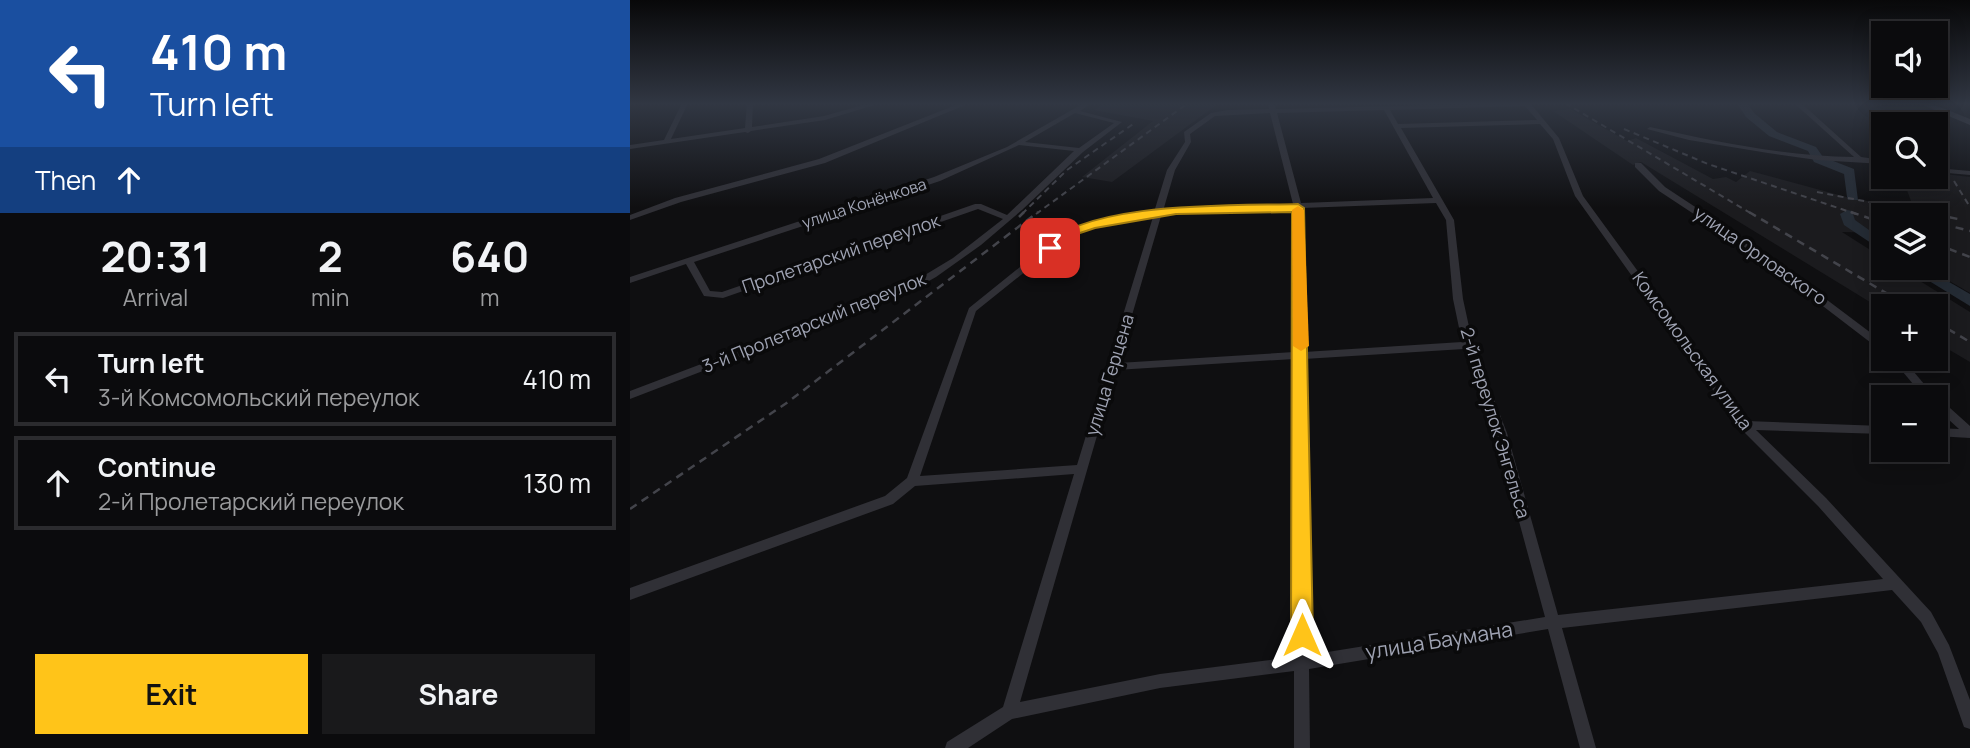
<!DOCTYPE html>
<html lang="en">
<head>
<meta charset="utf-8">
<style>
	body { margin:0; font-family:Manrope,sans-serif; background:#19191b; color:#f1f3f6; height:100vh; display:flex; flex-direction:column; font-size:26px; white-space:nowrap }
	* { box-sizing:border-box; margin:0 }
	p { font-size:23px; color:#9a9b9d }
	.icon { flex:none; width:38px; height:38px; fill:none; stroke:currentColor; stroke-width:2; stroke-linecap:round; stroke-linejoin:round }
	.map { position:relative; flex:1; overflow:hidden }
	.drawer { display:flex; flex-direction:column; background:#0b0b0d; width:630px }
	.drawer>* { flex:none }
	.banner { background:#1a4fa0; color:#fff; overflow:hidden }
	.controls { position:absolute; left:1241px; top:21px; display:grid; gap:14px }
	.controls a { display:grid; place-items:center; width:77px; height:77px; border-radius:0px; background:#0b0b0d; box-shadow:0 4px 18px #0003,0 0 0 2px #2b2b2e; font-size:35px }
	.pin { position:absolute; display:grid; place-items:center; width:60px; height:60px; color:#fff; margin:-30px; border-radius:14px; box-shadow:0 4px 10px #0006 }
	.me { position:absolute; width:77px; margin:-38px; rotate:0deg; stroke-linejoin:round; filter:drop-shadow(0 0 5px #0008) }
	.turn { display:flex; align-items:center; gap:24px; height:147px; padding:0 35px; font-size:32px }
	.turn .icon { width:91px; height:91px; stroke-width:2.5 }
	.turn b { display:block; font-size:49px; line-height:60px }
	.then { display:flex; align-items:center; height:66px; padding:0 35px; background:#0003; gap:14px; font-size:26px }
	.eta { display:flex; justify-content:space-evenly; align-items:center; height:119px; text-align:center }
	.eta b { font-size:42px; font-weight:700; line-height:49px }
	.primary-button { display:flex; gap:14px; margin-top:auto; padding:14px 35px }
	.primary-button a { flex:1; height:80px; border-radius:0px; background:#ffc419; color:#111; font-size:28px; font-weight:700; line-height:80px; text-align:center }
	.primary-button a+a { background:#19191b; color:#f1f3f6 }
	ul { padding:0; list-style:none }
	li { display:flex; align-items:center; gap:21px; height:94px; margin:0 14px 10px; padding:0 21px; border:4px solid #2b2b2e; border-radius:0px }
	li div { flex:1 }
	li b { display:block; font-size:26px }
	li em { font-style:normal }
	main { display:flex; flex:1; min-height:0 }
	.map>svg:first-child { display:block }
	.built { fill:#1b1b1e }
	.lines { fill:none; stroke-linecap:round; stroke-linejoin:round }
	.river { fill:#252c35; fill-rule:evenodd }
	.street { fill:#303036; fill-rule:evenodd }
	.secondary { fill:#3e3f46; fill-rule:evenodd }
	.rail-far1 { stroke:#43444b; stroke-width:2; stroke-dasharray:6 4.5; stroke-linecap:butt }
	.rail { stroke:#43444b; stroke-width:2.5; stroke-dasharray:8 6; stroke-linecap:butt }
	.route { fill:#ffc419; stroke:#a67f10; stroke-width:2 }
	.slow { fill:#f59e0b }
	.labels { text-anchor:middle; stroke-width:7; stroke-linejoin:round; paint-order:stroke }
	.far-street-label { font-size:16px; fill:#9fa3b3; stroke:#0a0a0b }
	.street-label { font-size:18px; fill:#9fa3b3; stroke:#0a0a0b }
	.near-street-label { font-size:21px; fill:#9fa3b3; stroke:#0a0a0b }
</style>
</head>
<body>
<main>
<section class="drawer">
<div class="banner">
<div class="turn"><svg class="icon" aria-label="left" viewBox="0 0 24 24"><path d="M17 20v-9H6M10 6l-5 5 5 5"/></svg><div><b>410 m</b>Turn left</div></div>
<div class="then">Then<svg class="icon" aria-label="ahead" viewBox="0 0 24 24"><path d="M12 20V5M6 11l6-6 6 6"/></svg></div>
</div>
<div class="eta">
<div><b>20:31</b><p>Arrival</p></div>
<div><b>2</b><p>min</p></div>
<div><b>640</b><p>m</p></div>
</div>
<ul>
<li><svg class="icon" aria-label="left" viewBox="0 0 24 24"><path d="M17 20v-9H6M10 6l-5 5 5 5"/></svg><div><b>Turn left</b><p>3-й Комсомольский переулок</p></div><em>410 m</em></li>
<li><svg class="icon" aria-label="ahead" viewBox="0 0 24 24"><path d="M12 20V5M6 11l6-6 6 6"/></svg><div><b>Continue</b><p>2-й Пролетарский переулок</p></div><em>130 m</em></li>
</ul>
<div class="primary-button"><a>Exit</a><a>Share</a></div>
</section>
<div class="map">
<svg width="1340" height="748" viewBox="0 0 1340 748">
	<rect width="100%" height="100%" fill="#0f0f11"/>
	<!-- built -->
	<g class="built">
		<polygon points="474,103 589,103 482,182 452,177 523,121 464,110"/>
		<polygon points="940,109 997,141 1006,138 1083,179 1096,177 1106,182 1120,171 1220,198 1284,209 1272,177 1306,177 1306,173 1340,177 1340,293 1297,268 1306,268 1306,215 1253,215 1253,233 1212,232 1253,258 1253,268 1269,268 1340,312 1340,362 1306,342 1306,306 1253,306 1253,310 1011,162 1003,165 923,111"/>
	</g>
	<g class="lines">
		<!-- river -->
		<g class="river">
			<polygon points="1107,103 1117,103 1124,113 1147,132 1186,147 1193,157 1224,169 1228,200 1218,200 1217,197 1214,174 1184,162 1178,151 1139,136 1116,117"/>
			<polygon points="1217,210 1222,211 1225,220 1253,240 1253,251 1214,225 1210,214"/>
			<polygon points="1278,268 1295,268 1340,294 1340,306"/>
		</g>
		<!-- street -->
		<g class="street">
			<polygon points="52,103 58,103 41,139 115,128 117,103 123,103 122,127 194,116 240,103 251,103 195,120 121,131 118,133 115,132 0,149 0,145 34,140"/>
			<polygon points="331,103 340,103 195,163 51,202 0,220 0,215 45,198 189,159"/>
			<path d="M454 103H462L450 111 492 122 453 152 392 210 351 245 306 277 281 291 0 399V391L275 287 323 258 373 219 348 209 93 298 74 296 56 264 0 283V277L304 177 377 147ZM445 113 484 123 449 148 395 142ZM389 145 444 151 377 215 351 204H345L92 292 80 291 64 262 310 181Z"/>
			<path d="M638 103H644L646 109 900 103 929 138 953 196 1117 421 1253 426V434L1126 430 1196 498 1301 612 1319 645 1340 700V729L1334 727 1308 653 1291 622 1262 590 932 628 966 748H950L918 629 679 669 680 748H664V671L530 688 382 719 338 748H315L317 742 373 707 444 474 285 486 263 504 0 600V588L255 496 277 478 339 308 436 230 463 223 524 212 537 170 555 142 554 132 581 113 598 110 639 109ZM895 106 907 120 768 124 760 110ZM754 110 803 198 671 203 647 113ZM640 113 663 204 546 209 533 211 545 170 561 142 560 134 585 116ZM910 124 923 139 945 196 1110 428 1188 506 1253 579 928 615 877 433 843 345 833 299 824 220 771 128ZM806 203 816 220 823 299 832 342 674 352 672 208ZM664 208V352L488 363 531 216 546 213ZM523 217 447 465 290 476 346 311 442 234 464 227ZM834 349 865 433 915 617 679 655 674 359ZM664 359V657L530 674 390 702 486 370Z"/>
			<path d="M1164 103H1171L1231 157 1253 160V164L1187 160 1138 153 1059 140 1017 129 1020 127C1087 142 1155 156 1224 157Z"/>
			<polygon points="1005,163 1011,163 1035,187 1132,251 1253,342 1253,350 1249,349 1126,255 1029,191 1005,167"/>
			<polygon points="1306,168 1340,171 1340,175 1306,172"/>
			<polygon points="1262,359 1273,359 1305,397 1294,397"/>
			<polygon points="1306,398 1310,399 1340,426 1340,438 1306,436 1306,428 1329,429 1306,408"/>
		</g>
		<!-- secondary -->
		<polygon class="secondary" points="1288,103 1300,103 1340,119 1340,125"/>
		<!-- rail-far1 -->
		<g class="rail-far1">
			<polyline points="935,103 1122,214"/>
			<polyline points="994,129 1078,164 1226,214"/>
			<polyline points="1324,181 1340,207"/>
			<polyline points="1187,192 1301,214"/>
			<polyline points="392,214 437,170 506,122"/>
			<polyline points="406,214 558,103"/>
		</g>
		<!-- rail -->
		<g class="rail">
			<polyline points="1119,212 1278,306"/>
			<polyline points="1221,212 1253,223"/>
			<polyline points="1292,212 1328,219"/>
			<polyline points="389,217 394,212"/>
			<polyline points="1312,224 1340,231"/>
			<polyline points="1306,244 1340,257"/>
			<polyline points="1306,322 1340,342"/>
			<polyline points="0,509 158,402 408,212"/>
		</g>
	</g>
	<!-- sky -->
	<linearGradient id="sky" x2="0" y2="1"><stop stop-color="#080809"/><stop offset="0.5" stop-color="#313743"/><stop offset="1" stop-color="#313743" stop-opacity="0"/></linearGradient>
	<rect width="1340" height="208" fill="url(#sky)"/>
	<!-- route -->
	<path class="route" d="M668 204 674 208 683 635 679 642 672 645 664 642 661 635 662 212 546 214 465 228 444 235 424 251 413 248C455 200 607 206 668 204Z"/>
	<!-- slow -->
	<polygon class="slow" points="668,206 674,210 679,346 671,351 663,346 662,210"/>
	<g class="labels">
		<!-- far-street labels -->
		<g class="far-street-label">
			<text transform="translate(234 203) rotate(-18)" y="6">улица Конёнкова</text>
		</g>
		<!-- street labels -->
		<g class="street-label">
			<text transform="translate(211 254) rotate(-19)" y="6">Пролетарский переулок</text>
			<text transform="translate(1130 256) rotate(35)" y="6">улица Орловского</text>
			<text transform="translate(184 323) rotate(-22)" y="6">3-й Пролетарский переулок</text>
			<text transform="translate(1062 351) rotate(54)" y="6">Комсомольская улица</text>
			<text transform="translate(480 375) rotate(-73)" y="6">улица Герцена</text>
			<text transform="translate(865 423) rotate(73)" y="6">2-й переулок Энгельса</text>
		</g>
		<!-- near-street labels -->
		<g class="near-street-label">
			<text transform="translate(809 641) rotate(-9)" y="7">улица Баумана</text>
		</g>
	</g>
</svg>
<div class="controls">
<a><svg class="icon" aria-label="sound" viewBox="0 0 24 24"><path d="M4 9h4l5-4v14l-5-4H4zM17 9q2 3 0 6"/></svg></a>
<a><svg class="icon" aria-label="search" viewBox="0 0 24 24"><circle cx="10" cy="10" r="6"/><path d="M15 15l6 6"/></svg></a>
<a><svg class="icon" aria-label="layers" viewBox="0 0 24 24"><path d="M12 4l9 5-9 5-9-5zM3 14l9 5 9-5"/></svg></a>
<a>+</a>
<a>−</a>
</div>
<div class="pin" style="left:420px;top:248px;background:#d93025"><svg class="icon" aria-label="arrive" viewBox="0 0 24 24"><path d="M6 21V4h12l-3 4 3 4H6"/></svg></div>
<svg class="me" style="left:672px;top:635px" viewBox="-20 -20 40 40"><path d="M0-17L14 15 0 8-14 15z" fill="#ffc419" stroke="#fff" stroke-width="4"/></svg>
</div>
</main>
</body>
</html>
